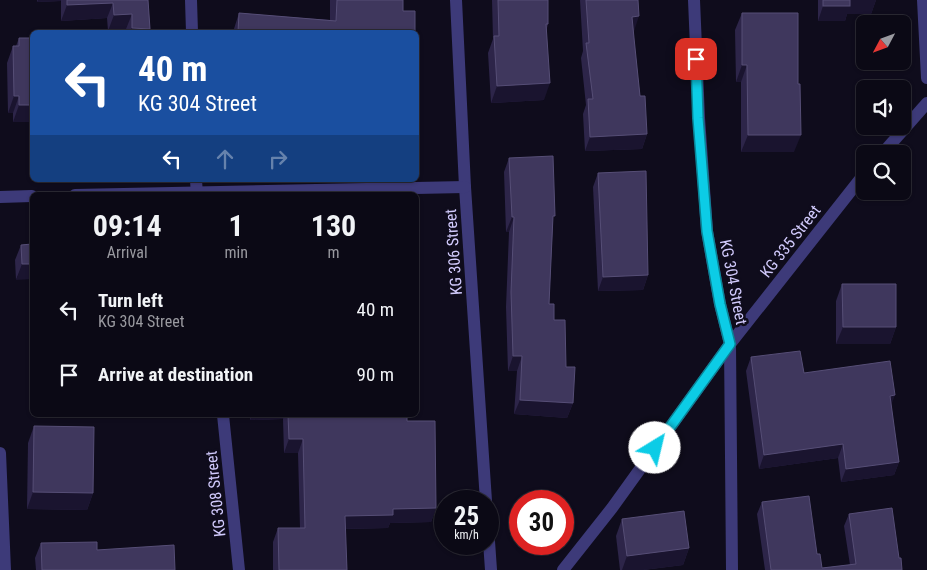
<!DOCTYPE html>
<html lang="en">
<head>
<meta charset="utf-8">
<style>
	body { margin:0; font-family:"Roboto Condensed",sans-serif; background:#14121e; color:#f1f3f6; height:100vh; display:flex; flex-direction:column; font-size:19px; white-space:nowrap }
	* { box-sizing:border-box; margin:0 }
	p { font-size:16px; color:#9a9aa0 }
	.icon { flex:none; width:28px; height:28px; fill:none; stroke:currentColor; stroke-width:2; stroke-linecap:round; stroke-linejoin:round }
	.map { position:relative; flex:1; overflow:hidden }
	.drawer { position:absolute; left:30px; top:192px; width:389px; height:225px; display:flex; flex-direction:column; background:#0b0915; border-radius:8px; box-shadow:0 1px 4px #0004,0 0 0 1px #2b2a34 }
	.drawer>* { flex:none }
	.top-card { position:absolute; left:30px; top:30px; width:389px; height:152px; border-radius:8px; box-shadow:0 1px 4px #0004,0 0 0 1px #2b2a34; background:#1a4fa0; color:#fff; overflow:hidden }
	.needle { width:32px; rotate:229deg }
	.fabs { position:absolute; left:856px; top:15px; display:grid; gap:10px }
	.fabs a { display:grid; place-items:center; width:55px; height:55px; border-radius:8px; background:#0b0915; box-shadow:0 1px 4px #0004,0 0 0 1px #2b2a34; font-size:25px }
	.speed { position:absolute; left:434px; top:490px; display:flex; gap:10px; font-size:25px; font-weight:700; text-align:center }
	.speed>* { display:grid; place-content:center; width:65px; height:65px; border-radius:50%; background:#0b0915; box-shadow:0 1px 4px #0004,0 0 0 1px #2b2a34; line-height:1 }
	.speed small { font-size:12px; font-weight:400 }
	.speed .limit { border:8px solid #d22; background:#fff; color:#111 }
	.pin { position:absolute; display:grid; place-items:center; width:42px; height:42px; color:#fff; margin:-21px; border-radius:10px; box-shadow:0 2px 8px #0006 }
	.me { position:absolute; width:55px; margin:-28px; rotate:36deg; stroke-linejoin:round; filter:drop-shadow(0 0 4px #0008) }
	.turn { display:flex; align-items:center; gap:18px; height:105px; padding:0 25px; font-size:22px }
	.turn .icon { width:65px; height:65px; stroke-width:2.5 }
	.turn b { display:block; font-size:35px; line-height:42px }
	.lanes { display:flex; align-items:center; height:48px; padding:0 25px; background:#0003; justify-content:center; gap:25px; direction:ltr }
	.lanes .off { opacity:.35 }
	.eta { display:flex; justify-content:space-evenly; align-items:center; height:85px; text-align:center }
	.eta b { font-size:30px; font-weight:700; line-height:35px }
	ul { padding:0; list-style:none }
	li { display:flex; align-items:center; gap:15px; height:65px; padding:0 25px }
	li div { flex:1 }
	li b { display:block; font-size:19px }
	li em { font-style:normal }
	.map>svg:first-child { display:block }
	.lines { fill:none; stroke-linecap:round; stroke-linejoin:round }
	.street { stroke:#3d3a79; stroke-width:12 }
	.wall { fill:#2d2549 }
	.shaded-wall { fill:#1a142f }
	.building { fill:#3f375d; stroke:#564e76 }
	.route-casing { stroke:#088596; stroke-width:12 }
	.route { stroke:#0ccce6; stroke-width:9 }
	.labels { text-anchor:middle; stroke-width:5; stroke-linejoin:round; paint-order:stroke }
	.street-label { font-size:16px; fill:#d1cafc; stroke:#0f0c1c }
</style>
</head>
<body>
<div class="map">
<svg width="927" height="570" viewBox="0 0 927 570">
	<rect width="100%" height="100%" fill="#0f0c1c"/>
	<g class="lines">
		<!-- street -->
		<g class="street">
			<polyline points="191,0 192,32"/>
			<polyline points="456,0 465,187 486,501"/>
			<polyline points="694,0 699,118 707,231 720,304 730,344 732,570"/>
			<polyline points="923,0 927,78"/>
			<polyline points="882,154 927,103"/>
			<polyline points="196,180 197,195"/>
			<polyline points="75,195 465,187"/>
			<polyline points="0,197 32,196"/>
			<polyline points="223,415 239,570"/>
			<polyline points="0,453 5,570"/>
			<polyline points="488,527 491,570"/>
			<polyline points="563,570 612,508 730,344 865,173"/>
		</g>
	</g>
	<!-- wall -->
	<g class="wall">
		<polygon points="37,0 148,0 150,29 149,32 126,32 126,29 108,31 107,18 61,21 61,1 37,2"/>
		<polygon points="330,0 403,0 403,11 415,32 233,32 239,13 330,20"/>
		<polygon points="492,0 548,0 548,24 547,28 544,100 491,103 488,53 493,39"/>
		<polygon points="580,0 638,0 634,31 633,31 640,96 647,134 642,149 585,151 583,114 586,105 581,58 583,51"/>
		<polygon points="818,0 876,0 871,14 847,14 845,21 818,21"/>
		<polygon points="742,13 794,152 741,152 741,82 736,82 735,30"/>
		<polygon points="19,38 32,38 32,122 13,122 13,113 8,113 7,63 13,46 16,46"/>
		<polygon points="509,158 553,223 549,304 554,320 566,367 573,403 567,418 514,414 517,371 508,371 506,307 509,232 506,232 504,172"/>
		<polygon points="598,173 648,275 643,290 598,291 593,187"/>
		<polygon points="32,244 16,280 15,260 21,245"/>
		<polygon points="842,284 896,327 890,344 836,344 836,301"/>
		<polygon points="751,357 804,373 891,405 899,462 894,475 841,482 838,458 759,469 746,371"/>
		<polygon points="250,415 407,415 407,421 436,508 431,522 390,523 388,528 345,529 347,570 273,570 273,542 278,528 300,528 298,453 284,453 283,419 250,420"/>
		<polygon points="34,426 93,493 87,510 27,509 28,443"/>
		<polygon points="762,502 817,554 822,568 850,565 844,526 849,514 899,558 902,570 765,570 757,514"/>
		<polygon points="622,519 689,548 683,565 643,570 620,570 616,536"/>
		<polygon points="41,543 97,550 175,570 36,570 35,558"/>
	</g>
	<!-- shaded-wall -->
	<g class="shaded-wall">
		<polygon points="38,0 61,0 61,1 37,2"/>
		<polygon points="850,0 876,0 871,14 847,14 845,21 818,21 823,6"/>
		<polygon points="113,3 107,18 61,21 67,5"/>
		<polygon points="132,14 126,29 108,31 114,15"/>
		<polygon points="639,16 634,31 627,32 632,17"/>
		<polygon points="132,28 150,29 149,32 130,32"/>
		<polygon points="742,65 747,65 741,82 736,82"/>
		<polygon points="550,83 544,100 491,103 497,86"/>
		<polygon points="14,96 19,96 13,113 8,113"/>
		<polygon points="19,105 32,105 32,122 13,122"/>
		<polygon points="647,134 642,149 585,151 590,137"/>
		<polygon points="748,135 801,135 794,152 741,152"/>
		<polygon points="512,217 514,217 509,232 506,232"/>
		<polygon points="22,264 32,264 32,279 16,280"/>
		<polygon points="648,275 643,290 598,291 603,277"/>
		<polygon points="843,327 896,327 890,344 836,344"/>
		<polygon points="513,356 522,356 517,371 508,371"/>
		<polygon points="895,395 890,408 890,396"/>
		<polygon points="520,400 573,403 567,418 514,414"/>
		<polygon points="252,415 284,415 283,419 250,420"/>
		<polygon points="289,439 303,439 298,453 284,453"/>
		<polygon points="843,444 838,458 759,469 764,455"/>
		<polygon points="899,462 894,475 841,482 846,469"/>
		<polygon points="33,492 93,493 87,510 27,509"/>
		<polygon points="436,508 431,522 390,523 388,528 340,529 345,516 393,509"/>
		<polygon points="689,548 683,565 643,570 622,570 627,556"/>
	</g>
	<!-- building -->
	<g class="building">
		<polygon points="67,0 148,0 150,29 132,28 132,14 114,15 113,3 67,5"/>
		<polygon points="337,0 403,0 403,11 415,11 415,32 238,32 239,13 336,21"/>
		<polygon points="498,0 548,0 548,24 546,24 550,83 497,86 494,36 499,36"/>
		<polygon points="586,0 638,0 639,16 632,17 634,38 640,96 645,96 647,134 590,137 588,99 593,99 586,43 589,43"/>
		<rect x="823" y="0" width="27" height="6"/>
		<polygon points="742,13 798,13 798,84 800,84 801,135 748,135 747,65 742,65"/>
		<polygon points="19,38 32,38 32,105 19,105 19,96 14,96 13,46 19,46"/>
		<polygon points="553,156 555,216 553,216 549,304 554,304 554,320 565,320 566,367 575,367 573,403 520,400 522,356 513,356 511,292 514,217 512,217 509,158"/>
		<polygon points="646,171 648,275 603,277 598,173"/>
		<polygon points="32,244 32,264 22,264 21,245"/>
		<polygon points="842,284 896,284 896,327 843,327"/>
		<polygon points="800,351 804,373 890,361 895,395 890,396 899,462 846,469 843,444 764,455 751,357"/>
		<polygon points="288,415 407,415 407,421 435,421 436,508 393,509 393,515 345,516 347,570 279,570 278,528 305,528 303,439 289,439"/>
		<polygon points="34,426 94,427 93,493 33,492"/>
		<polygon points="809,496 817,554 820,554 822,568 856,564 849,514 892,508 899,558 901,558 902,570 771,570 762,502"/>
		<polygon points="684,511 689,548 627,556 622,519"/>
		<polygon points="97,542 97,550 174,545 175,570 42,570 41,543"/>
	</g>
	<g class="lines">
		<!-- route casing -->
		<g class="route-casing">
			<polyline id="route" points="655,448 730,344 720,304 707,231 698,118 696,59"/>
		</g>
		<!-- route -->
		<use href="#route" class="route"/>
	</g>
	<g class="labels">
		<!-- street labels -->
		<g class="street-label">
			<text transform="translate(790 241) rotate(-52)" y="6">KG 335 Street</text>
			<text transform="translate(453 252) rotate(-94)" y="6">KG 306 Street</text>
			<text transform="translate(734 282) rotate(79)" y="6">KG 304 Street</text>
			<text transform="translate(215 494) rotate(-96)" y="6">KG 308 Street</text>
		</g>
	</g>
</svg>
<div class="fabs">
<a><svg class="needle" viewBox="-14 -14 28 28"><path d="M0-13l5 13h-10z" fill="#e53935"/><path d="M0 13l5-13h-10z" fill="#9a9aa0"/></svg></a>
<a><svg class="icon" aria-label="sound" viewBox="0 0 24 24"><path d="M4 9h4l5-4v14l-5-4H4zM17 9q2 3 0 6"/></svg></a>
<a><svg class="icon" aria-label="search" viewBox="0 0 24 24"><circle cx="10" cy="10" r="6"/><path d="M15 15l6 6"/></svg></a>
</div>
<div class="speed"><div>25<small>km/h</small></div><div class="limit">30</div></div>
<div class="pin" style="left:696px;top:59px;background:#d93025"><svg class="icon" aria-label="arrive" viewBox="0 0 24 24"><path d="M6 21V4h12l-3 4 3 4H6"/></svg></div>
<svg class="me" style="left:655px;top:448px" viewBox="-20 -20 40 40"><circle r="19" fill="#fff"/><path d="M0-13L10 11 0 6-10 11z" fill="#0ccce6"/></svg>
<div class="top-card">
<div class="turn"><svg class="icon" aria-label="left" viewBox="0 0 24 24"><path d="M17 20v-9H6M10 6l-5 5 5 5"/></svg><div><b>40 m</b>KG 304 Street</div></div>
<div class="lanes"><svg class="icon" aria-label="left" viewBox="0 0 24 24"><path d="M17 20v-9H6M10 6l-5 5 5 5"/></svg><svg class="icon off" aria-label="ahead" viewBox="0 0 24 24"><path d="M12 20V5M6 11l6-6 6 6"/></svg><svg class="icon off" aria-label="right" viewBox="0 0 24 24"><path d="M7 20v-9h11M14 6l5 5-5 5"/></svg></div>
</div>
<section class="drawer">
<div class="eta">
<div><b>09:14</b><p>Arrival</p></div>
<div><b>1</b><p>min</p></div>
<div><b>130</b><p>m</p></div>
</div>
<ul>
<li><svg class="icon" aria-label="left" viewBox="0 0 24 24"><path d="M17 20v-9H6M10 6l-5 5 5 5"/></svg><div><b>Turn left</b><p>KG 304 Street</p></div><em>40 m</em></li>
<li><svg class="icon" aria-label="arrive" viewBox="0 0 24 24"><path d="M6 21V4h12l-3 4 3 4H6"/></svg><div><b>Arrive at destination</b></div><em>90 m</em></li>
</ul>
</section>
</div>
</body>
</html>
